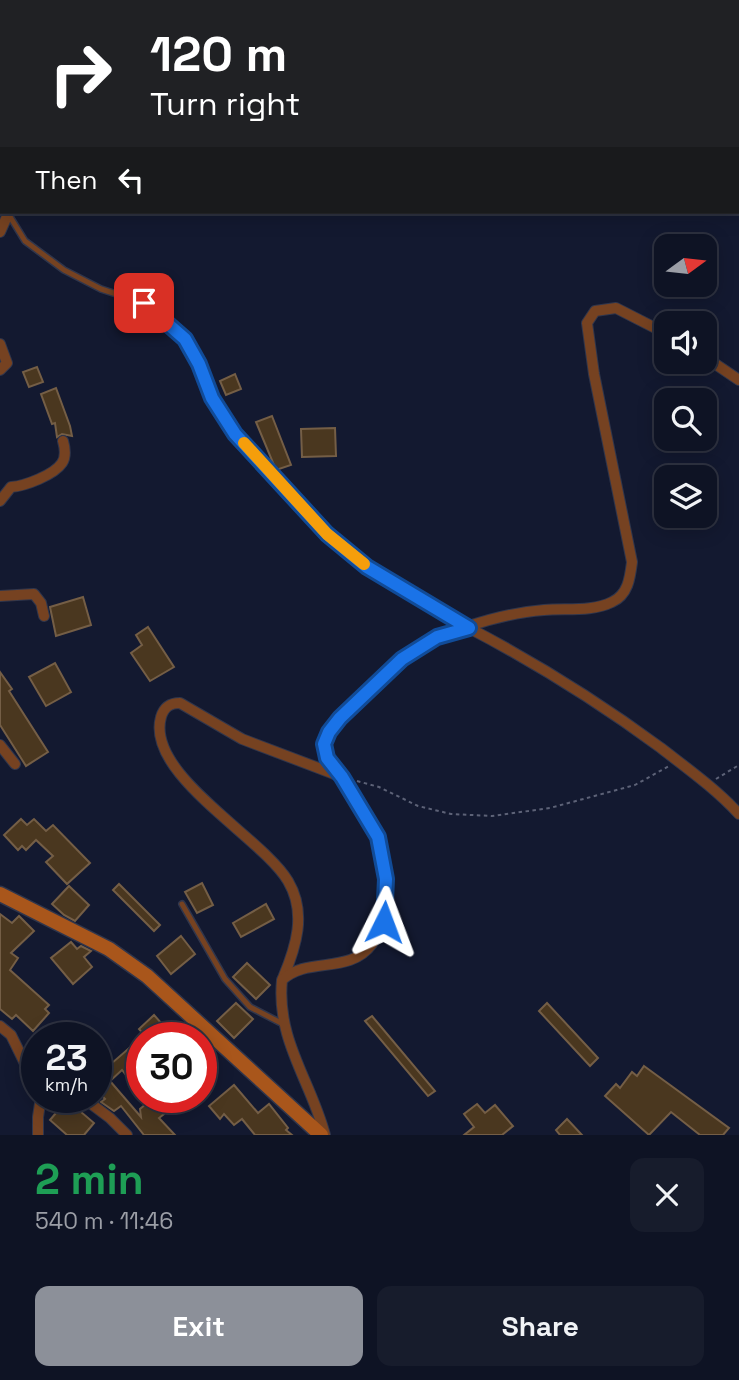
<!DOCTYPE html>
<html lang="en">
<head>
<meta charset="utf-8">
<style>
	body { margin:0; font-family:"Space Grotesk",sans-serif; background:#171c2c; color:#f1f3f6; height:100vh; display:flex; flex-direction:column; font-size:26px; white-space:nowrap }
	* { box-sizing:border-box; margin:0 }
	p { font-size:23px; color:#9b9ea6 }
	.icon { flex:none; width:38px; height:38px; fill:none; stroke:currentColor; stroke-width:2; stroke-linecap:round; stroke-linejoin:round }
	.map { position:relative; height:1135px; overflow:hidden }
	.panel { display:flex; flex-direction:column; background:#0e1324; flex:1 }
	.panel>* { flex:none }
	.guide { position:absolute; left:0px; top:0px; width:740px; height:214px; box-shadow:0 4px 18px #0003,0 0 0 2px #2e3241; background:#202124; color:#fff; overflow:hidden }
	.needle { width:46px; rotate:75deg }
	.fabs { position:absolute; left:654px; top:234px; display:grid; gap:14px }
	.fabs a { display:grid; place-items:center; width:63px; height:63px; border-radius:14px; background:#0e1324; box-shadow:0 4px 18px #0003,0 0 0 2px #2e3241; font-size:35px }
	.speed { position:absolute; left:21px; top:1022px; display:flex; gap:14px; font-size:35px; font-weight:700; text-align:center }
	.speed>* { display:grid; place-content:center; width:91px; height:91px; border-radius:50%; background:#0e1324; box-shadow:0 4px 18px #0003,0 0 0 2px #2e3241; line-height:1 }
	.speed small { font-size:18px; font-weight:400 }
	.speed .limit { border:10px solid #d22; background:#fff; color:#111 }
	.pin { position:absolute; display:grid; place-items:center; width:60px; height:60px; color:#fff; margin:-30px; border-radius:14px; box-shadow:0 4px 10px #0006 }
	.me { position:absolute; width:77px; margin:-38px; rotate:3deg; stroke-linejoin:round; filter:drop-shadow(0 0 5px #0008) }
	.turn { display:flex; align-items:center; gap:24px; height:147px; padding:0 35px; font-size:32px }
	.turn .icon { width:91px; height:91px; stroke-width:2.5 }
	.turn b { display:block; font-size:49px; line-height:60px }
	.then { display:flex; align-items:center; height:66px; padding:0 35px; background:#0003; gap:14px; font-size:26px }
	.round { display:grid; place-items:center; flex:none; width:74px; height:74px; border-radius:14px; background:#171c2c }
	.headline { display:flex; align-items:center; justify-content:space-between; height:119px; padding:0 35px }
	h1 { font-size:42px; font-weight:600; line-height:52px; color:#1e9e55 }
	.action { display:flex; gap:14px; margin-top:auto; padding:14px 35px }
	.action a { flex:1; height:80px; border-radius:14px; background:#8c9099; color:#fff; font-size:28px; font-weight:600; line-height:80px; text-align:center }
	.action a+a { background:#171c2c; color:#f1f3f6 }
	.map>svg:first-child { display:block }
	.building { fill:#4a371f; stroke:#745e46; stroke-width:2 }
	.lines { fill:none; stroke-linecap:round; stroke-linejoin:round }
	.lane-casing { stroke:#30364c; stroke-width:8 }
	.street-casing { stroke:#30364c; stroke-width:12 }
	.secondary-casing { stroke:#30364c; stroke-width:17 }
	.path { stroke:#5d6277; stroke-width:2; stroke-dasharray:3.5 3.5; stroke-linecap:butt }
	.lane { stroke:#764221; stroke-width:5 }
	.street { stroke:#764221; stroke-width:10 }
	.secondary { stroke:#a9561b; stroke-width:14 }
	.route-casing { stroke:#114b97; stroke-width:18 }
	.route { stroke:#1a73e8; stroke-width:12 }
	.slow { stroke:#f59e0b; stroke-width:12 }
</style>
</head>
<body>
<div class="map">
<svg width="739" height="1135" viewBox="0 0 739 1135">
	<rect width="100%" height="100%" fill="#131930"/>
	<!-- building -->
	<g class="building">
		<polygon points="37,367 43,382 29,387 23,372"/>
		<polygon points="235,374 241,389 226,395 220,381"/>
		<polygon points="56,388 70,426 72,436 62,434 57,437 55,423 52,424 41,394"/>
		<polygon points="272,416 291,465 276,470 256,422"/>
		<polygon points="335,428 336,456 302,457 301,429"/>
		<polygon points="83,597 91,625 56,636 50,607"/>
		<polygon points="148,627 174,667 150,681 131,653 142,645 136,635"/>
		<polygon points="55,663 71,692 46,706 29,677"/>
		<polygon points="0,672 12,689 9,691 48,752 26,766 0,725"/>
		<polygon points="21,819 27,825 34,819 46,831 53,825 90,863 67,884 46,862 53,856 36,840 26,850 22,846 18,850 4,835"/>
		<polygon points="202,883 213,905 197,913 185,892"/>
		<polygon points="119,884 160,925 154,931 113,890"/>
		<polygon points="69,886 89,905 75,921 64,915 52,904"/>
		<polygon points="266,904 274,919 241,937 233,923"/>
		<polygon points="0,914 12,923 19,916 34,931 11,953 18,958 10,970 49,1005 45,1009 49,1013 33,1031 16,1015 12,1019 0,1009"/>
		<polygon points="181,936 195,954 171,974 157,956"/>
		<polygon points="71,942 77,949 81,946 91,951 84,957 92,967 73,984 51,958"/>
		<polygon points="247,963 270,985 256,999 233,977"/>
		<polygon points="236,1003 253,1019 234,1038 217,1021"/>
		<polygon points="547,1003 598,1058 590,1066 539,1011"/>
		<polygon points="154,1015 170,1033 165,1038 147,1038 139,1029"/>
		<polygon points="372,1016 435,1091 428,1096 365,1021"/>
		<polygon points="142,1037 142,1061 126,1075 122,1070 110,1081 141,1117 140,1109 152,1099 164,1114 159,1118 175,1135 144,1135 121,1106 114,1111 101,1102 105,1099 96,1090 96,1068 106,1059 111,1064"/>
		<polygon points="644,1066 729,1128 723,1135 700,1135 671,1112 649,1135 605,1096 616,1084 620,1088 632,1072 637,1076"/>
		<polygon points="234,1085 258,1113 269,1104 288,1128 286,1130 292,1135 255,1135 242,1119 234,1125 224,1114 220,1119 209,1106"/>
		<polygon points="67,1100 94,1123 84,1135 67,1135 50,1120"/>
		<polygon points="477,1104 485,1113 495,1105 513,1126 502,1135 464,1135 474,1127 464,1114"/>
		<polygon points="567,1119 582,1135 560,1135 556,1130"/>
	</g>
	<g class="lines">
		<!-- lane casing -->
		<g class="lane-casing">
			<g id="lane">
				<polyline points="9,215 25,241 64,270 101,289 144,303 185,339 199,364 212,398 235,434 327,534 367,567 466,626"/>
				<polyline points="182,904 225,979 250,1007 283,1024"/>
			</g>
		</g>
		<!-- street casing -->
		<g class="street-casing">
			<g id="street">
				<polyline points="514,0 515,2"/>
				<polyline points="738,68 739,69"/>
				<polyline points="0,232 9,212"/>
				<polyline points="0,344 7,363 0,370"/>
				<polyline points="705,357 739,380"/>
				<path d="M0 501 11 487C25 486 54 475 62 463 66 457 65 448 63 441"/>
				<polyline points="0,596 34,594 41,603 44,616"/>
				<path d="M469 628C536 663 600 703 661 748 688 769 716 789 739 814"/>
				<polyline points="0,745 15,764"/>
				<path d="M283 978C296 947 307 913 288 881 262 837 145 774 161 717 164 707 170 703 180 703L242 739 342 777"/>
				<polyline points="0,1026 11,1035 37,1088"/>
				<polyline points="82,1097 110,1118 127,1135"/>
				<polyline points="38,1135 38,1117 41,1097"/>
				<path d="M325 1135C311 1081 276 1040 282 980 308 956 349 975 372 944 383 929 386 913 386 894 386 875 385 854 378 837 370 816 321 758 326 741 333 718 382 676 401 660 434 633 502 613 544 610 566 608 592 612 612 602 628 595 630 578 632 562L594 374 587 323 595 311 616 308 667 334"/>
			</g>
		</g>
		<!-- secondary casing -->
		<g class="secondary-casing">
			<polyline id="secondary" points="0,894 109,949 147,976 321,1135"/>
		</g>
		<!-- path -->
		<g class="path">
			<polyline points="716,779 739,765"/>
			<polyline points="357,781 379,787 418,806 451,814 492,816 550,808 635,785 669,766"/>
		</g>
		<!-- lane -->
		<use href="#lane" class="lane"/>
		<!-- street -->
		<use href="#street" class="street"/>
		<!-- secondary -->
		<use href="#secondary" class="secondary"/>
	</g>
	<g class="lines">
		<!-- route casing -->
		<g class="route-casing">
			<polyline id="route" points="144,303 185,339 199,364 212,398 235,434 327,534 367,567 469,628 437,637 402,659 340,718 329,732 324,744 327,758 342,777 378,837 386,879 384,922"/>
		</g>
		<!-- route -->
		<use href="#route" class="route"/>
		<!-- slow -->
		<polyline class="slow" points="244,443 327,534 364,564"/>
	</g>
</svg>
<div class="fabs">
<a><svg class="needle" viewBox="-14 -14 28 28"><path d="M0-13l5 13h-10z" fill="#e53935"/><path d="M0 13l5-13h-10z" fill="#9b9ea6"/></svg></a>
<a><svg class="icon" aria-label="sound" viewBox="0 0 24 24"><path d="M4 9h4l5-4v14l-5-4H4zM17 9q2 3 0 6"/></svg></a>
<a><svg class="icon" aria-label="search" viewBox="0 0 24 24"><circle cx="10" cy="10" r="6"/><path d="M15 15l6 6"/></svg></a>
<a><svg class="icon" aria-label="layers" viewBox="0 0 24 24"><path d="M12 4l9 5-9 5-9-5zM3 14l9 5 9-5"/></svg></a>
</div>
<div class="speed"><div>23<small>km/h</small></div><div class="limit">30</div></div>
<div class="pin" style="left:144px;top:303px;background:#d93025"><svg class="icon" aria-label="arrive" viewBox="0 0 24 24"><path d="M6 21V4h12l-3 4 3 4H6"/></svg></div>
<svg class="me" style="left:384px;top:922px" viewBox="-20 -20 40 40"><path d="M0-17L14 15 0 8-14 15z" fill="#1a73e8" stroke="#fff" stroke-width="4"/></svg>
<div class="guide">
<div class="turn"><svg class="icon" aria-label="right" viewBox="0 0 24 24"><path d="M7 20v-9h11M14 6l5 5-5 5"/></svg><div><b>120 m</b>Turn right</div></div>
<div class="then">Then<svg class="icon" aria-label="left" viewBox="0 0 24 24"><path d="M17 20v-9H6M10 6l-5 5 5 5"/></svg></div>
</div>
</div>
<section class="panel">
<div class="headline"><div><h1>2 min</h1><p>540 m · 11:46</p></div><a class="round"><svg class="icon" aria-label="close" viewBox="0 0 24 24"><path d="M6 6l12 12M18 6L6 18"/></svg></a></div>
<div class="action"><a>Exit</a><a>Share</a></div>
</section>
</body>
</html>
